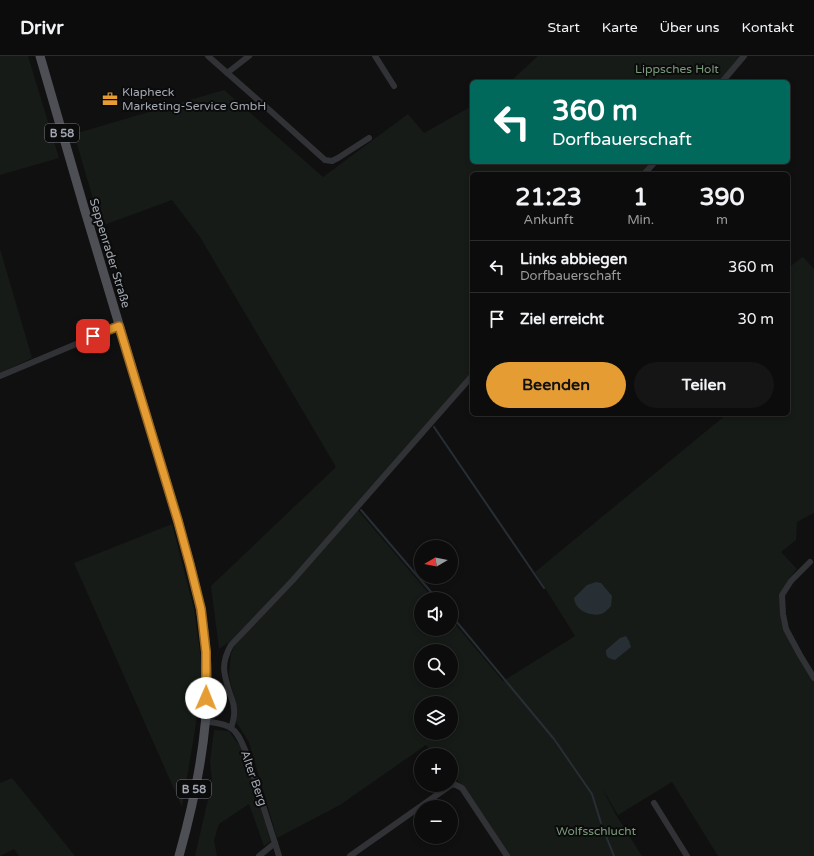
<!DOCTYPE html>
<html lang="de">
<head>
<meta charset="utf-8">
<style>
	body { margin:0; font-family:"Varela Round",sans-serif; background:#151516; color:#f1f3f6; height:100vh; display:flex; flex-direction:column; font-size:15px; white-space:nowrap }
	* { box-sizing:border-box; margin:0 }
	p { font-size:13px; color:#9a9b9d }
	.icon { flex:none; width:22px; height:22px; fill:none; stroke:currentColor; stroke-width:2; stroke-linecap:round; stroke-linejoin:round }
	.map { position:relative; flex:1; overflow:hidden }
	.panel { position:absolute; left:470px; top:116px; width:320px; height:244px; display:flex; flex-direction:column; background:#0c0c0d; border-radius:6px; box-shadow:0 2px 6px #0003,0 0 0 1px #2c2c2e }
	.panel>* { flex:none }
	.hud { position:absolute; left:470px; top:24px; width:320px; height:84px; border-radius:6px; box-shadow:0 2px 6px #0003,0 0 0 1px #2c2c2e; background:#00695c; color:#fff; overflow:hidden }
	.needle { width:26px; rotate:260deg }
	.controls { position:absolute; left:414px; top:484px; display:grid; gap:8px }
	.controls a { display:grid; place-items:center; width:44px; height:44px; border-radius:50%; background:#0c0c0d; box-shadow:0 2px 6px #0003,0 0 0 1px #2c2c2e; font-size:20px }
	.pin { position:absolute; display:grid; place-items:center; width:34px; height:34px; color:#fff; margin:-17px; border-radius:8px; box-shadow:0 2px 6px #0006 }
	.me { position:absolute; width:44px; margin:-22px; rotate:1deg; stroke-linejoin:round; filter:drop-shadow(0 0 3px #0008) }
	.turn { display:flex; align-items:center; gap:14px; height:84px; padding:0 16px; font-size:18px }
	.turn .icon { width:52px; height:52px; stroke-width:2.5 }
	.turn b { display:block; font-size:28px; line-height:34px }
	.eta { display:flex; justify-content:space-evenly; align-items:center; height:68px; text-align:center }
	.eta b { font-size:24px; font-weight:700; line-height:28px }
	.action { display:flex; gap:8px; margin-top:auto; padding:8px 16px }
	.action a { flex:1; height:46px; border-radius:24px; background:#e59c33; color:#111; font-size:16px; font-weight:700; line-height:46px; text-align:center }
	.action a+a { background:#151516; color:#f1f3f6 }
	ul { padding:0; list-style:none }
	li { display:flex; align-items:center; gap:12px; height:52px; padding:0 16px; border-top:1px solid #2c2c2e }
	li div { flex:1 }
	li b { display:block; font-size:15px }
	li em { font-style:normal }
	header { display:flex; align-items:center; gap:24px; box-sizing:border-box; height:56px; padding:0 20px; background:#0c0c0d; border-bottom:1px solid #2c2c2e }
	header strong { font-size:19px }
	nav { display:flex; gap:22px; margin-inline-start:auto; font-size:14px }
	.map>svg:first-child { display:block }
	.green { fill:#161b17; fill-rule:evenodd }
	.water { fill:#272f34 }
	.lines { fill:none; stroke-linecap:round; stroke-linejoin:round }
	.stream { stroke:#272f34; stroke-width:2 }
	.street { stroke:#313236; stroke-width:6 }
	.primary { stroke:#4d4f55; stroke-width:9 }
	.route-casing { stroke:#956521; stroke-width:10 }
	.route { stroke:#e59c33; stroke-width:7 }
	.labels { text-anchor:middle; stroke-width:4; stroke-linejoin:round; paint-order:stroke }
	.shield { fill:#0b0b0c; stroke:#757980; stroke-width:1 }
	.shield-label { font-size:11px; font-weight:bold; fill:#a2a8b1 }
	.park-label { font-size:12px; fill:#7a9b7a; stroke:#0b0b0c }
	.poi-label { font-size:12px; fill:#a2a8b1; stroke:#0b0b0c; text-anchor:start }
	.street-label { font-size:12px; fill:#a2a8b1; stroke:#0b0b0c }
</style>
</head>
<body>
<header>
<strong>Drivr</strong>
<nav><a>Start</a><a>Karte</a><a>Über uns</a><a>Kontakt</a></nav>
</header>
<div class="map">
<svg width="814" height="800" viewBox="0 0 814 800">
	<rect width="100%" height="100%" fill="#101011"/>
	<!-- green -->
	<g class="green">
		<polygon points="0,0 28,0 59,102 0,119"/>
		<polygon points="538,0 741,0 719,26 510,26"/>
		<polygon points="224,34 323,121 408,58 424,77 472,50 472,106 652,106 642,118 472,118 472,319 292,523 234,583 219,593 211,530 336,411 200,181 172,144 101,170 74,78"/>
		<polygon points="0,193 32,302 0,317"/>
		<path d="M803 201 814 213V457L797 466 796 484 781 496 797 513 788 524 780 538 791 588 814 625V800H718L672 726 618 759 602 732 616 759 642 800H509L451 715V699H436L426 689 340 749 277 782 249 686 236 666V650L229 619 231 598 237 584 356 452 434 543H421V573H451V563L503 625 575 580 535 516 727 358H788V212ZM421 595H451V625H421ZM421 647H451V677H421Z"/>
		<polygon points="172,468 194,553 200,596 202,622 195,674 182,751 74,507"/>
		<polygon points="214,674 229,675 242,693 271,785 264,790 249,748 219,768 214,784 217,800 195,800 212,726 210,706"/>
		<polygon points="12,722 75,800 19,800 14,793 0,800 0,727"/>
	</g>
	<!-- water -->
	<g class="water">
		<path d="M596 526 601 527 612 540 611 550C608 553 605 557 601 558 590 561 575 554 574 542L587 529Z"/>
		<path d="M626 580 629 585 631 591 615 604C608 602 606 602 606 594L620 582Z"/>
	</g>
	<g class="lines">
		<!-- stream -->
		<g class="stream">
			<polyline points="434,371 544,532"/>
			<polyline points="361,454 437,543"/>
			<polyline points="451,559 554,683 592,738 601,767"/>
			<polyline points="604,775 614,800"/>
		</g>
		<!-- street -->
		<g class="street">
			<polyline points="208,0 275,59 325,104 332,105 338,102 369,82"/>
			<polyline points="375,0 394,30"/>
			<polyline points="227,17 249,0"/>
			<polyline points="722,26 744,0"/>
			<polyline points="644,118 655,106"/>
			<polyline points="0,320 119,270"/>
			<polyline points="810,506 791,525 782,539 783,558 786,573 800,599 814,622"/>
			<path d="M206 665C214 667 224 667 231 672 239 677 242 688 246 696L279 800"/>
			<path d="M231 672C233 666 235 659 234 653 234 648 232 643 230 638 224 618 220 609 231 589L293 524 472 320"/>
			<polyline points="451,729 452,728 456,729 462,732 507,800"/>
			<polyline points="654,747 687,800"/>
			<polyline points="259,800 275,787"/>
			<polyline points="350,800 451,729"/>
		</g>
		<!-- primary -->
		<path class="primary" d="M40 0 85 155 178 465C190 508 203 551 206 596 212 663 197 736 179 800"/>
	</g>
	<g class="lines">
		<!-- route casing -->
		<g class="route-casing">
			<polyline id="route" points="93,280 119,270 178,465 190,509 201,553 206,596 206,642"/>
		</g>
		<!-- route -->
		<use href="#route" class="route"/>
	</g>
	<!-- icons -->
	<defs>
		<g id="office-bare" transform="scale(1.2)"><path d="M-6-3h4V-5.5h4V-3h4V5H-6ZM-1-4.5V-3h2v-1.5ZM-6 0V1H6V0Z" fill="#e59c33" stroke="#0b0b0c" stroke-width="2.5" paint-order="stroke"/></g>
	</defs>
	<g fill-rule="evenodd">
		<use href="#office-bare" x="110" y="43"/>
	</g>
	<g class="labels">
		<!-- shield labels -->
		<g class="shield">
			<rect x="45" y="68" width="34" height="18" rx="3"/>
			<rect x="177" y="724" width="34" height="18" rx="3"/>
		</g>
		<g class="shield-label">
			<text x="62" y="81">B 58</text>
			<text x="194" y="737">B 58</text>
		</g>
		<!-- park labels -->
		<g class="park-label">
			<text x="677" y="17">Lippsches Holt</text>
			<text x="596" y="779">Wolfsschlucht</text>
		</g>
		<!-- poi labels -->
		<g class="poi-label">
			<text x="122" y="40">Klapheck<tspan x="122" dy="14">Marketing-Service GmbH</tspan></text>
		</g>
		<!-- street labels -->
		<g class="street-label">
			<text transform="translate(110 197) rotate(73)" y="4">Seppenrader Straße</text>
			<text transform="translate(254 722) rotate(71)" y="4">Alter Berg</text>
		</g>
	</g>
</svg>
<div class="controls">
<a><svg class="needle" viewBox="-14 -14 28 28"><path d="M0-13l5 13h-10z" fill="#e53935"/><path d="M0 13l5-13h-10z" fill="#9a9b9d"/></svg></a>
<a><svg class="icon" aria-label="sound" viewBox="0 0 24 24"><path d="M4 9h4l5-4v14l-5-4H4zM17 9q2 3 0 6"/></svg></a>
<a><svg class="icon" aria-label="search" viewBox="0 0 24 24"><circle cx="10" cy="10" r="6"/><path d="M15 15l6 6"/></svg></a>
<a><svg class="icon" aria-label="layers" viewBox="0 0 24 24"><path d="M12 4l9 5-9 5-9-5zM3 14l9 5 9-5"/></svg></a>
<a>+</a>
<a>−</a>
</div>
<div class="pin" style="left:93px;top:280px;background:#d93025"><svg class="icon" aria-label="arrive" viewBox="0 0 24 24"><path d="M6 21V4h12l-3 4 3 4H6"/></svg></div>
<svg class="me" style="left:206px;top:642px" viewBox="-20 -20 40 40"><circle r="19" fill="#fff"/><path d="M0-13L10 11 0 6-10 11z" fill="#e59c33"/></svg>
<div class="hud">
<div class="turn"><svg class="icon" aria-label="left" viewBox="0 0 24 24"><path d="M17 20v-9H6M10 6l-5 5 5 5"/></svg><div><b>360 m</b>Dorfbauerschaft</div></div>
</div>
<section class="panel">
<div class="eta">
<div><b>21:23</b><p>Ankunft</p></div>
<div><b>1</b><p>Min.</p></div>
<div><b>390</b><p>m</p></div>
</div>
<ul>
<li><svg class="icon" aria-label="left" viewBox="0 0 24 24"><path d="M17 20v-9H6M10 6l-5 5 5 5"/></svg><div><b>Links abbiegen</b><p>Dorfbauerschaft</p></div><em>360 m</em></li>
<li><svg class="icon" aria-label="arrive" viewBox="0 0 24 24"><path d="M6 21V4h12l-3 4 3 4H6"/></svg><div><b>Ziel erreicht</b></div><em>30 m</em></li>
</ul>
<div class="action"><a>Beenden</a><a>Teilen</a></div>
</section>
</div>
</body>
</html>
